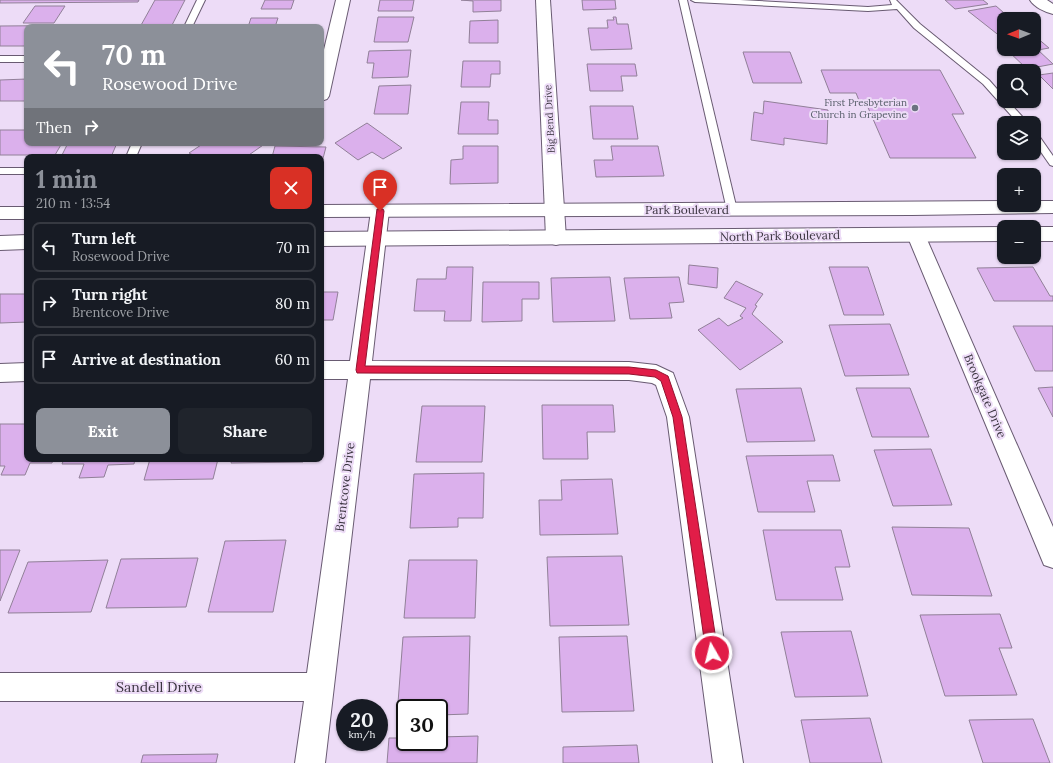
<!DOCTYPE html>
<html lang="en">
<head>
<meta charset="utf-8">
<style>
	body { margin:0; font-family:Lora,serif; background:#20242c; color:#f1f3f6; height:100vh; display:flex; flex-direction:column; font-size:15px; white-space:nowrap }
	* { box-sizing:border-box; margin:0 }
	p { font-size:13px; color:#9ea1a6 }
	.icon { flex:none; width:22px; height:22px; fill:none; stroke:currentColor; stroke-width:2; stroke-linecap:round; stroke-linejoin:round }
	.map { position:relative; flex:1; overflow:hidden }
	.sheet { position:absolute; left:24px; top:154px; width:300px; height:308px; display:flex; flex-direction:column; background:#171b24; border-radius:8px; box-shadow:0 1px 3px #0004 }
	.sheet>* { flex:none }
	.top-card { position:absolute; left:24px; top:24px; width:300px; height:122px; border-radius:8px; box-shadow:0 1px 3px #0004; background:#8c9099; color:#fff; overflow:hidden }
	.needle { width:26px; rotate:269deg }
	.buttons { position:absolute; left:997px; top:12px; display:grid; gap:8px }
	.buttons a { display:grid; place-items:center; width:44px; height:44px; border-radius:8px; background:#171b24; box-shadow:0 1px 3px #0004; font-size:20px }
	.speed { position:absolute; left:336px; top:699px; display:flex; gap:8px; font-size:20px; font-weight:700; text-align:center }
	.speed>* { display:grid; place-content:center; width:52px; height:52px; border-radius:50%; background:#171b24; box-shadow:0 1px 3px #0004; line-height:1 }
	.speed small { font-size:10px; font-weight:400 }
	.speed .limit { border:2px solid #111; border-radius:6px; background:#fff; color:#111 }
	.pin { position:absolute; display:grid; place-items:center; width:34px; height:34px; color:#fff; margin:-41px -17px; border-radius:50% 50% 50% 0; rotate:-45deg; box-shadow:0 0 4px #0007 }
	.pin .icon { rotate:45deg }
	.me { position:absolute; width:44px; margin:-22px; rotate:352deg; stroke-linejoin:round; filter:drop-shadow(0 0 3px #0008) }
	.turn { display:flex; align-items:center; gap:14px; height:84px; padding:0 12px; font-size:18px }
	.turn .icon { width:52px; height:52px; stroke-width:2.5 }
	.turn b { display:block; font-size:28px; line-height:34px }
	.then { display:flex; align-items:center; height:38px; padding:0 12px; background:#0003; gap:8px; font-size:15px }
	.round { display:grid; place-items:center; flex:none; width:42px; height:42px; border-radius:8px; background:#20242c }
	.overview { display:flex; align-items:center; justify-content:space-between; height:68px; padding:0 12px }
	h1 { font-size:24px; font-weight:700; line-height:30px; color:#8c9099 }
	.primary-button { display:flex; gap:8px; margin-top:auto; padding:8px 12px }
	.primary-button a { flex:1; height:46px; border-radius:8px; background:#8c9099; color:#fff; font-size:16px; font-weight:700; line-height:46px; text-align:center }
	.primary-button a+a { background:#20242c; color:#f1f3f6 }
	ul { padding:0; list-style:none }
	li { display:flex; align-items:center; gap:12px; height:50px; margin:0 8px 6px; padding:0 4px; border:2px solid #363941; border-radius:8px }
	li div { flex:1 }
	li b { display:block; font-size:15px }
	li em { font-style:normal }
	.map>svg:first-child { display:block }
	.building { fill:#dbb0ec; stroke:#918098 }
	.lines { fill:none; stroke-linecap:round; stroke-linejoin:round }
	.service-casing { stroke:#695b72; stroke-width:2 }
	.minor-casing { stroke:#695b72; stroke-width:2 }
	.secondary-casing { stroke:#695b72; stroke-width:2 }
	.service { fill:#fff; fill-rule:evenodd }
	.minor { fill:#fff; fill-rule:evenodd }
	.secondary { fill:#fff; fill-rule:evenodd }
	.route { fill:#e11d48; stroke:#92132f }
	.worship-dot { fill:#6b7280; stroke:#eddcf7; stroke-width:1.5 }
	.labels { text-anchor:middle; stroke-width:4; stroke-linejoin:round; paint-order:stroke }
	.far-worship-label { font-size:10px; fill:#5b616d; stroke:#eddcf7; text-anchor:end }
	.far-street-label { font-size:10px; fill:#3b3540; stroke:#eddcf7 }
	.street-label { font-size:12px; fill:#3b3540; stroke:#eddcf7 }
	.near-street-label { font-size:14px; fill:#3b3540; stroke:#eddcf7 }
</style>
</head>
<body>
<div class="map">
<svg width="1053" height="763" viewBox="0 0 1053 763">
	<rect width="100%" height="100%" fill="#eddcf7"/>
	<!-- building -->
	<g class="building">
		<polygon points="0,0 139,0 138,2 0,3"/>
		<polygon points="155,0 185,0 171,27 140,27"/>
		<polygon points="265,0 294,0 291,9 261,9"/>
		<polygon points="380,0 414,0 412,11 378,11"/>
		<polygon points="461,0 501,0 501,11 473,12 473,1"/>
		<polygon points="582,0 615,0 616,9 583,10"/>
		<polygon points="945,0 983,0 988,4 955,9"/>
		<polygon points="35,6 65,6 54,23 23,23"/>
		<polygon points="996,6 1011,19 1004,19 1004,37 1001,37 968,11"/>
		<polygon points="378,17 414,17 408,42 374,42"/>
		<polygon points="613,17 616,17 617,24 628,24 632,49 591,50 588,28 608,28 607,20 614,20"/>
		<polygon points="251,18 278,18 275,27 248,27"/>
		<polygon points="498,20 498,43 469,43 470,21"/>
		<polygon points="127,25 126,27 27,27 27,46 0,46 0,26"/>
		<polygon points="1034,37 1036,37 1049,48 1038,50 1053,64 1027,69 1006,49 1034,49"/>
		<polygon points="411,50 408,77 372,78 374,63 367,63 369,51"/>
		<polygon points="743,52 790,52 802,83 753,83"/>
		<polygon points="463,61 500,61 500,74 491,74 490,87 461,87"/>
		<polygon points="587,64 635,64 637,76 621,76 623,91 590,91"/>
		<polygon points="821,70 940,70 964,114 952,114 976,158 890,158 866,103 860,103 856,93 830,93"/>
		<polygon points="1053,73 1053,89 1039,75"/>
		<polygon points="27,79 27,101 0,101 0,80"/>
		<polygon points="411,85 408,114 374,114 379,86"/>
		<polygon points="764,101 828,110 827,144 784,138 784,145 751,140 754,112 763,114"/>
		<polygon points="461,102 489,102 488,120 498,120 498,134 458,134"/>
		<polygon points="590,106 633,106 638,139 593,139"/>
		<polygon points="367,123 402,148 383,159 372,152 358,160 335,143"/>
		<polygon points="0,130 27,130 27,143 62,143 55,155 0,155"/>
		<polygon points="68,143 117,143 111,157 61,157"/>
		<polygon points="204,143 266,143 246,157 197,157 189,153"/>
		<polygon points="275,146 326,147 321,166 321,157 272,157"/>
		<polygon points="463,146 498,146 498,183 450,184 451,160 463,159"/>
		<polygon points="611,146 658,146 664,176 596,177 594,160 613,160"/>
		<polygon points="689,265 718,268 717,288 688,284"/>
		<polygon points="447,267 473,267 471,321 444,321 445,311 414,311 417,279 446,279"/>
		<polygon points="829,267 868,267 884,315 844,315"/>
		<polygon points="1033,267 1050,296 1053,296 1053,301 994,301 977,268"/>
		<polygon points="610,277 615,321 553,322 551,278"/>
		<polygon points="679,277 684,302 669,303 672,318 630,319 624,278"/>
		<polygon points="736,281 763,294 755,305 757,306 752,314 783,342 740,370 698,330 719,318 728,326 743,318 740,316 746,308 724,298"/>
		<polygon points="483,282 539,282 539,299 522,299 522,321 482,322"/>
		<polygon points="321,292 338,292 333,320 321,320"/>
		<polygon points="0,294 27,294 27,322 0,323"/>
		<polygon points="890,324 909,375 845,376 829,325"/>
		<polygon points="1013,326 1053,326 1053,371 1035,371"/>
		<polygon points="1053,387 1053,417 1038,388"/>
		<polygon points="801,388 815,441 747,442 736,389"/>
		<polygon points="856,388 910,388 929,437 872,437"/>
		<polygon points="542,405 613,405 615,432 587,432 588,459 543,459"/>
		<polygon points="422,406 485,406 482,462 416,462"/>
		<polygon points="0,424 27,424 27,459 53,459 52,463 30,463 25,475 1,475 5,466 0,466"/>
		<polygon points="931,449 952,505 893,506 874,450"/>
		<polygon points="833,455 840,481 807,481 815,512 758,512 746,456"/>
		<polygon points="64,459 135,459 134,464 108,465 104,477 79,478 84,464 62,464"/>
		<polygon points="150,459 218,459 213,479 144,480"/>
		<polygon points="232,459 303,459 303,462 231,463"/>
		<polygon points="484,473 483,518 458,518 458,527 410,528 414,474"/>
		<polygon points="612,479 618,534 540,535 539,500 562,500 561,480"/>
		<polygon points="892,527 969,528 992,596 912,595"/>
		<polygon points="763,530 841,530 850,567 835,567 843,600 776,600"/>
		<polygon points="286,540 273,612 208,612 225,541"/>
		<polygon points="0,550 20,550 0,601"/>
		<polygon points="622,556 629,625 550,626 547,557"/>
		<polygon points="198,558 186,607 106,608 121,559"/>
		<polygon points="108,560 91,612 8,613 28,562"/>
		<polygon points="409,560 477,560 475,618 404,618"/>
		<polygon points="1000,614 1012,648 999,648 1017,695 945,696 920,615"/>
		<polygon points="851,631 868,696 795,697 781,632"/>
		<polygon points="470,636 468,714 439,715 439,708 405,708 405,715 397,716 403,637"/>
		<polygon points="627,636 634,711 562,712 559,637"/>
		<polygon points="870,718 882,763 810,763 801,720"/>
		<polygon points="1033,719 1050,763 983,763 969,720"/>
		<polygon points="478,736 477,763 387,763 389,738 405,738 405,742 439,742 439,737"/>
		<polygon points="637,745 639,763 563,763 563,747"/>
		<polygon points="218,754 216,763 141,763 143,755"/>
	</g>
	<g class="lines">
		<!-- service casing -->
		<g class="service-casing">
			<g id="service">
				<polygon points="197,0 205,0 192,27 184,27"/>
				<polygon points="679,0 687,0 737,210 732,214 727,210"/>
				<polygon points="691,0 740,0 868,7 892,5 890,0 896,0 920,24 989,80 1004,97 1004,101 1008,101 1028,123 1018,123 983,84 914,28 897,9 868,11 695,2"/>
				<rect x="0" y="56" width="27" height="6"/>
				<polygon points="1034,132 1037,133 1053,156 1053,166 1050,165 1034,142"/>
				<polygon points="132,143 142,143 136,157 126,157"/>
				<rect x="0" y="168" width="27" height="6"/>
			</g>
		</g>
		<!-- minor casing -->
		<g class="minor-casing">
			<g id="minor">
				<polygon points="336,0 350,0 329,96 327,99 321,101 321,62"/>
				<polygon points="536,0 550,0 566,238 563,243 556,245 549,243 546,238"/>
				<path d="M1030 0H1047L1053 4V14C1045 12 1034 7 1030 0Z"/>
				<polygon points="380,205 387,206 389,211 372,361 629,362 656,365 673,373 689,417 743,763 713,763 667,417 656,385 652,383 629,380 370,379 325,763 295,763 304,701 0,701 0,673 307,673 348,379 321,379 321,361 350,361 371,211 373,206"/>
				<polygon points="916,228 923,230 925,235 1053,527 1053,568 1044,565 907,235 909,230"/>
				<polygon points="27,363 27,381 0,382 0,364"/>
			</g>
		</g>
		<!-- secondary casing -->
		<g class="secondary-casing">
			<g id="secondary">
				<polygon points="1004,201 1004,205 1034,205 1034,201 1053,201 1053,213 912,215 321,217 321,205"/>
				<rect x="0" y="207" width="27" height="12"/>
				<polygon points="1004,227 1004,241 321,246 321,232"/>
				<rect x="1034" y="227" width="19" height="14"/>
				<polygon points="27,235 27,249 0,250 0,236"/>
			</g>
		</g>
		<!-- service -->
		<use href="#service" class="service"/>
		<!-- minor -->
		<use href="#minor" class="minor"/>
		<!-- secondary -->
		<use href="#secondary" class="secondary"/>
	</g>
	<!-- route -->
	<polygon class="route" points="377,209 383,209 384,211 365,366 629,367 656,370 668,376 682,417 718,653 716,657 712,659 708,657 706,653 673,417 661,381 655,377 629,374 357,373 356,370"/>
	<!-- markers -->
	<circle class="worship-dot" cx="915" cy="108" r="4"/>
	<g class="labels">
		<!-- far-worship labels -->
		<g class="far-worship-label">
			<text x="907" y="106">First Presbyterian<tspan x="907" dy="12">Church in Grapevine</tspan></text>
		</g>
		<!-- far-street labels -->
		<g class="far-street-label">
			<text transform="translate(549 119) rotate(-93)" y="4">Big Bend Drive</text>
		</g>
		<!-- street labels -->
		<g class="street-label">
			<text x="687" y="214">Park Boulevard</text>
			<text transform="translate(780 236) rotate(-1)" y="4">North Park Boulevard</text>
			<text transform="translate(985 396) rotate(67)" y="4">Brookgate Drive</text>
			<text transform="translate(345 487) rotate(-83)" y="4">Brentcove Drive</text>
		</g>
		<!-- near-street labels -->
		<g class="near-street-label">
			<text x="159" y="692">Sandell Drive</text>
		</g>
	</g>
</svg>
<div class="buttons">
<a><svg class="needle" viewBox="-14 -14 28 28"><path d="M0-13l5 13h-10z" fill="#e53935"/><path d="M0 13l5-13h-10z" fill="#9ea1a6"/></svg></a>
<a><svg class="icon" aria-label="search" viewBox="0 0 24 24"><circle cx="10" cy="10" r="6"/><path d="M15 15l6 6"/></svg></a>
<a><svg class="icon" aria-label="layers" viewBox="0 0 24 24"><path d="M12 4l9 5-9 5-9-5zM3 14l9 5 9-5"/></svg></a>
<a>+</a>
<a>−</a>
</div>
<div class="speed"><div>20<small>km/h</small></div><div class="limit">30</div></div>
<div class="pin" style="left:380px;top:211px;background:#d93025"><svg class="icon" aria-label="arrive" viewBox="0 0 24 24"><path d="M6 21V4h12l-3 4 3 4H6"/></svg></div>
<svg class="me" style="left:712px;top:653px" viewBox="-20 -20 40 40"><circle r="17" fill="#e11d48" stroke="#fff" stroke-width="3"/><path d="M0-11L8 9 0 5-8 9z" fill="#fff"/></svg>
<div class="top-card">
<div class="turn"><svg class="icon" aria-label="left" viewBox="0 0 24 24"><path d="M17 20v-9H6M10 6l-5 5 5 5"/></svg><div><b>70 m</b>Rosewood Drive</div></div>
<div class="then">Then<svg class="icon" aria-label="right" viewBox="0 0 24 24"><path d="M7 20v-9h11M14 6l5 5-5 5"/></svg></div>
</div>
<section class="sheet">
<div class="overview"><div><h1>1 min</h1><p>210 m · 13:54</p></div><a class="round" style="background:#d93025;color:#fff"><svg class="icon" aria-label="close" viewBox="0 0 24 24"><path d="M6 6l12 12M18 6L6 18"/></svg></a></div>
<ul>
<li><svg class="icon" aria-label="left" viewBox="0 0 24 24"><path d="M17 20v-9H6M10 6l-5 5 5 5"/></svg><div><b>Turn left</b><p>Rosewood Drive</p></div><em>70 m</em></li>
<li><svg class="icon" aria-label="right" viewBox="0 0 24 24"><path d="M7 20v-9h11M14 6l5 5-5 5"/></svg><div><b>Turn right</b><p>Brentcove Drive</p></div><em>80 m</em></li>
<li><svg class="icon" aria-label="arrive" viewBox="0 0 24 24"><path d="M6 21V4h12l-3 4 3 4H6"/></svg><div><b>Arrive at destination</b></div><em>60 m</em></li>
</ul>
<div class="primary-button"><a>Exit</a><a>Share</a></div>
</section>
</div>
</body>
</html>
